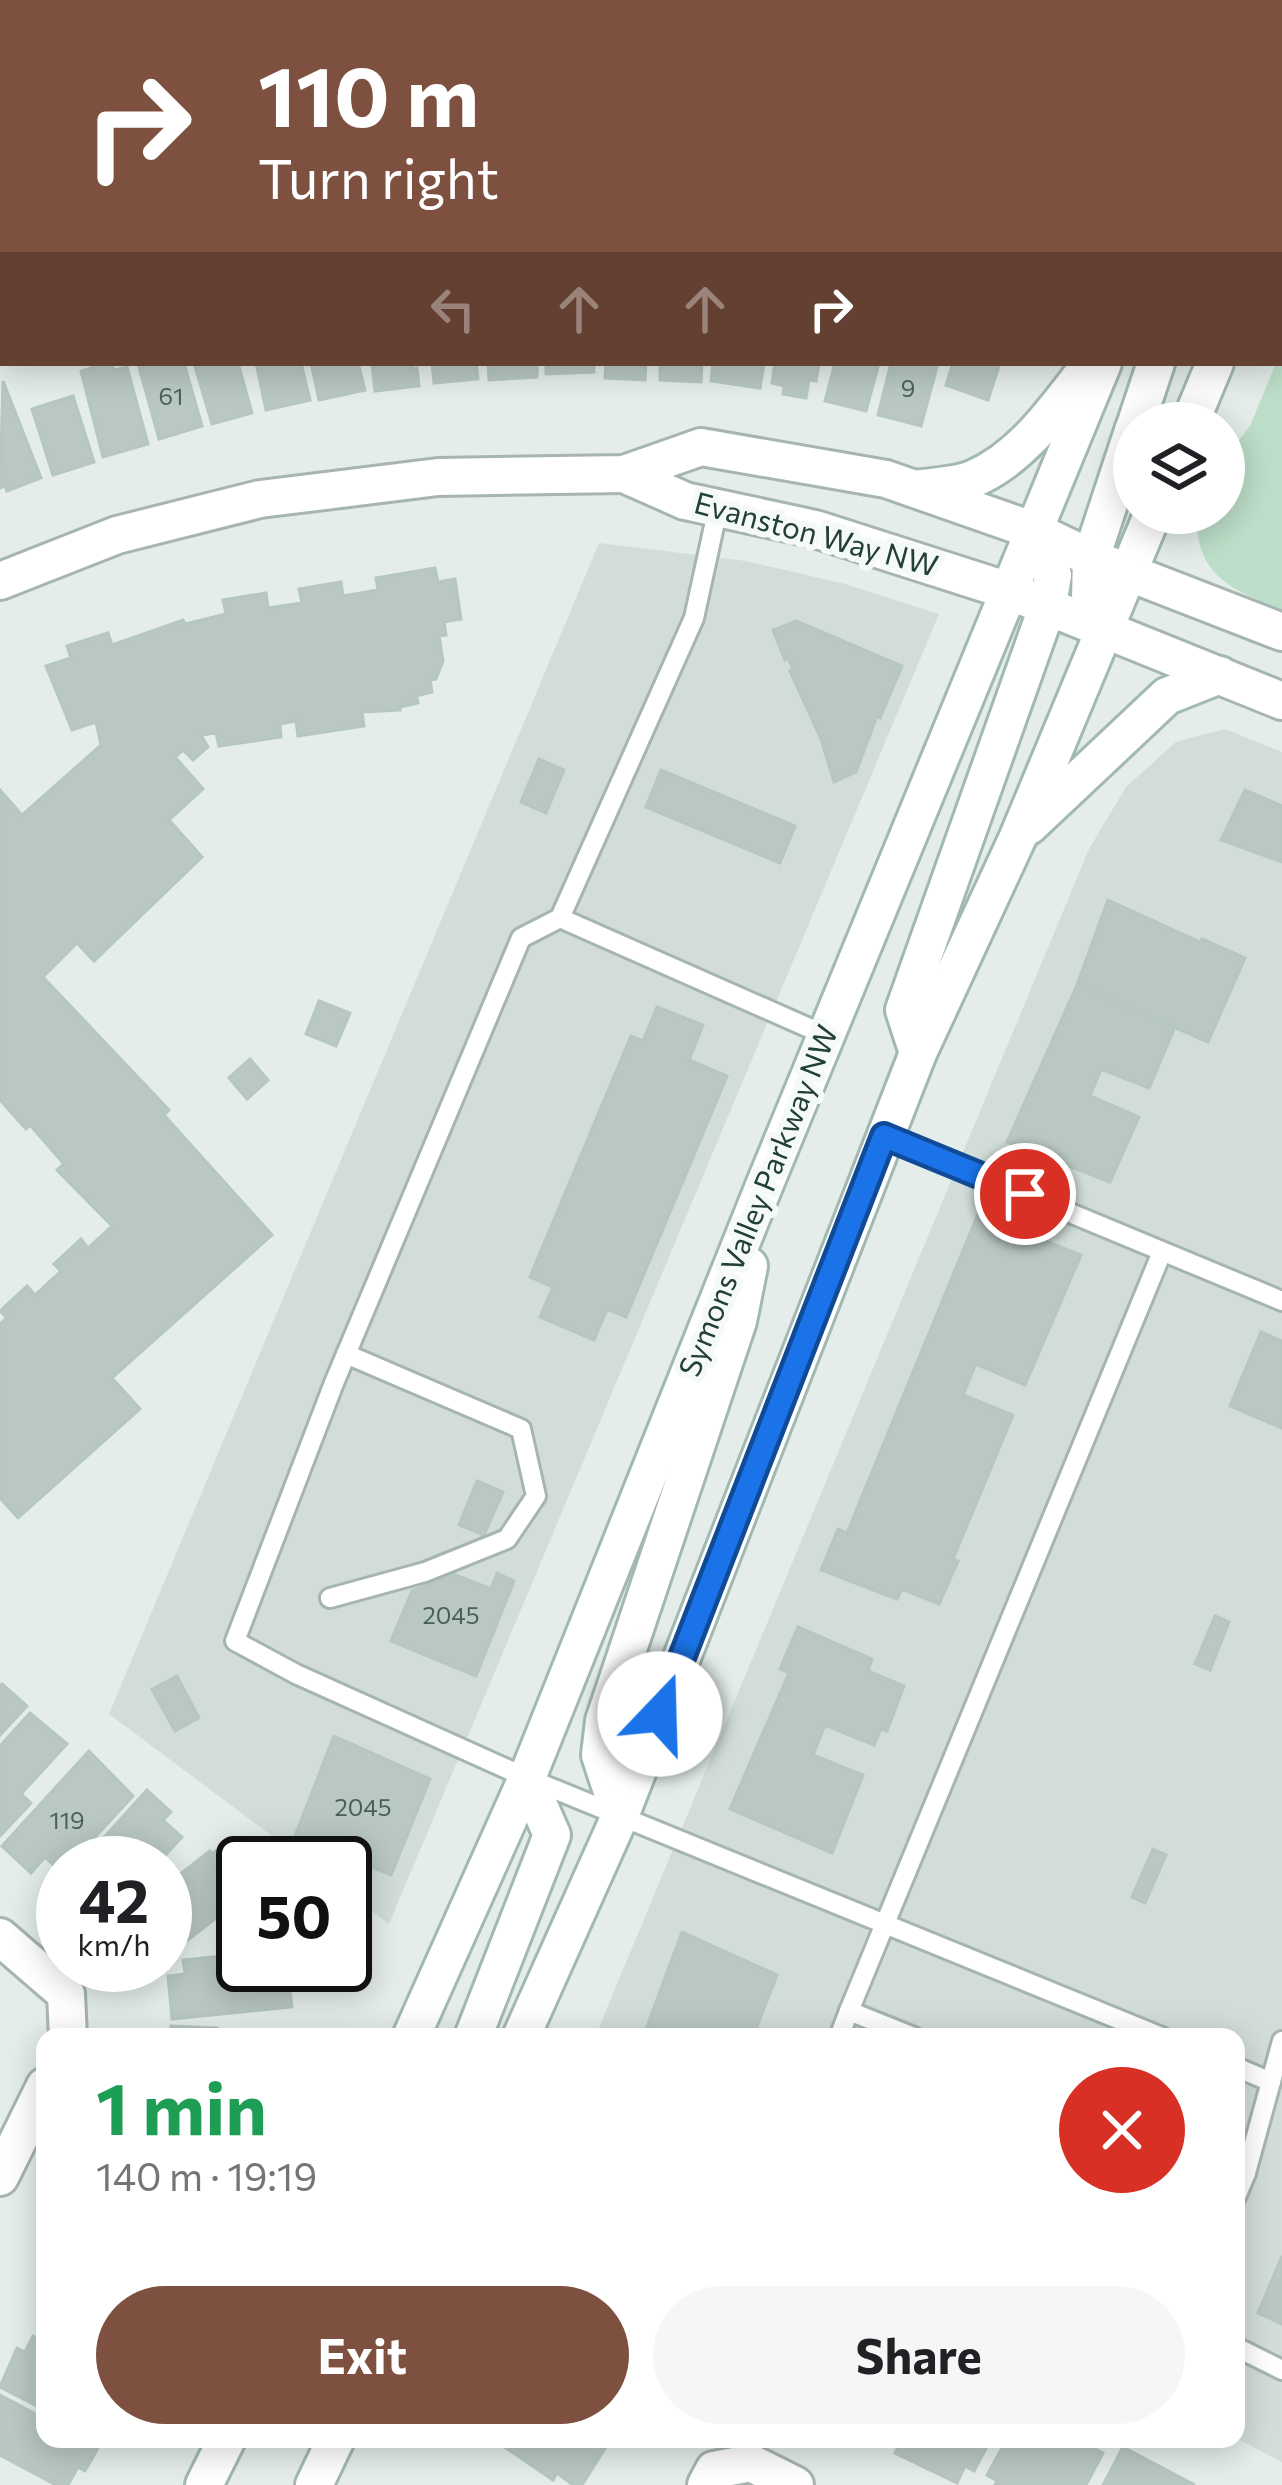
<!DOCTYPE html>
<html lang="en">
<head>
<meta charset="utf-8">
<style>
	body { margin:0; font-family:Commissioner,sans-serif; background:#f6f6f6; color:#202124; height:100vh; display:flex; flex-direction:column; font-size:45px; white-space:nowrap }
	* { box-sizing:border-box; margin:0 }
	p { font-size:39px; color:#757577 }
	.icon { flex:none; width:66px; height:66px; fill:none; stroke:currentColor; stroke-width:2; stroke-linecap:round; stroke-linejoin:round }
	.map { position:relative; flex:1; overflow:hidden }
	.panel { position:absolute; left:36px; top:2028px; width:1209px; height:420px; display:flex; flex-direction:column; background:#fff; border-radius:24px; box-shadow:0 6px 30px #0003 }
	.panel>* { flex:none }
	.hud { position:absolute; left:0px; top:0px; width:1284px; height:366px; box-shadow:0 6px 30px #0003; background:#7e503f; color:#fff; overflow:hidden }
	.controls { position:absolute; left:1113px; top:402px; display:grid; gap:24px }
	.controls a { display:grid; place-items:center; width:132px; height:132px; border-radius:50%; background:#fff; box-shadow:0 6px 30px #0003; font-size:60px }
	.speed { position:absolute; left:36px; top:1836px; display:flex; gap:24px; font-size:60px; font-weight:700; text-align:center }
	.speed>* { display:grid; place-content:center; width:156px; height:156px; border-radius:50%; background:#fff; box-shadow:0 6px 30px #0003; line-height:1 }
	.speed small { font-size:30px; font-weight:400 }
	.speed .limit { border:6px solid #111; border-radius:18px; background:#fff; color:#111 }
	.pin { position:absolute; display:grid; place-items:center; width:102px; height:102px; color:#fff; margin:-51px; border:6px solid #fff; border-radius:50%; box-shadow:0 3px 12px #0007 }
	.me { position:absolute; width:132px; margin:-66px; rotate:21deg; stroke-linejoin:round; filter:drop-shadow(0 0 9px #0008) }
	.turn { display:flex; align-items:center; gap:42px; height:252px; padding:0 60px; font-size:54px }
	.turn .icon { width:156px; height:156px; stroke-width:2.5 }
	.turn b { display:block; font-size:84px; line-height:102px }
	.lanes { display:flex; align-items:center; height:114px; padding:0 60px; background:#0003; justify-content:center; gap:60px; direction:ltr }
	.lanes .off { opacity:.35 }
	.round { display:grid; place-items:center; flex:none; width:126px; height:126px; border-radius:63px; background:#f6f6f6 }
	.overview { display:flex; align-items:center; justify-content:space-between; height:204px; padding:0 60px }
	h1 { font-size:72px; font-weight:700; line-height:90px; color:#1e9e55 }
	.button { display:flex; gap:24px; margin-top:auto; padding:24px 60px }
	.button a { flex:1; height:138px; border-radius:72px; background:#7e503f; color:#fff; font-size:48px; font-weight:700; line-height:138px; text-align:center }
	.button a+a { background:#f6f6f6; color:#202124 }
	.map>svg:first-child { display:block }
	.built { fill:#d2ddd9 }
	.green { fill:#bddec8 }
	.building { fill:#b9c8c3; stroke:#b6c7c1; stroke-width:3 }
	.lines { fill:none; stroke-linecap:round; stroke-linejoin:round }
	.service-casing { stroke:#a6b5b1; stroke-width:24 }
	.minor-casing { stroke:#a6b5b1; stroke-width:42 }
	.tertiary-casing { stroke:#a6b5b1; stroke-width:42 }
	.secondary-casing { stroke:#a2b9b2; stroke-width:42 }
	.service { stroke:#fff; stroke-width:18 }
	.minor { stroke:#fff; stroke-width:36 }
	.tertiary { stroke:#fff; stroke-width:36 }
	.secondary { stroke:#fff; stroke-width:36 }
	.route-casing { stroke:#114b97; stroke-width:30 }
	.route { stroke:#1a73e8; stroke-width:21 }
	.labels { text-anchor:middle; stroke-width:12; stroke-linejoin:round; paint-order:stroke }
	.number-label { font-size:24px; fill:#48615c }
	.street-label { font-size:30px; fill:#233f39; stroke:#f5faf8 }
</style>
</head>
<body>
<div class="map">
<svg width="1282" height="2485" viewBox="0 0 1282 2485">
	<rect width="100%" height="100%" fill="#e4edea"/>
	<!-- built -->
	<g class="built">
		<polygon points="599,543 746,561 845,584 939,614 389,1924 345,1891 345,1863 308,1863 109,1714"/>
		<polygon points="1225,729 1282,752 1282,2462 1236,2438 1236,2037 595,2037 1089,849 1126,787 1176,742"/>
	</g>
	<!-- green -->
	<path class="green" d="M1282 349V610C1230 589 1196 576 1196 513H1224V459L1250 426 1276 363H1281Z"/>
	<!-- building -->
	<g class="building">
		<polygon points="108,363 115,370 127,367 148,444 103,457 81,371"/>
		<polygon points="154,363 184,363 202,426 159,439 139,367"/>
		<polygon points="194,363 238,363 252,413 212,424"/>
		<polygon points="256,363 301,363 310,400 266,410"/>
		<polygon points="311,363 358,363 365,390 319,400"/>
		<polygon points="372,363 412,363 413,369 417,368 419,386 375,391"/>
		<polygon points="432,363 476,363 478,379 434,383"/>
		<polygon points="488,363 537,363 537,377 489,380"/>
		<polygon points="546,363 594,363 594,372 546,374"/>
		<polygon points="606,363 646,363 645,380 605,378"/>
		<polygon points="660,363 702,363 701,382 660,380"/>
		<polygon points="713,363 764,363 760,388 711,381"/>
		<polygon points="775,363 819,363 816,381 809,380 806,398 783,394 784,386 772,383"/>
		<polygon points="835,363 879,363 866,411 825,401"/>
		<polygon points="891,363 938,363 921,426 878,415"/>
		<polygon points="953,363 1000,363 988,400 946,385"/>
		<polygon points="3,381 41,478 7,491 5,486 0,488"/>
		<polygon points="73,396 94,462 53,475 32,409"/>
		<polygon points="435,568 438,582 455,579 461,619 444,622 446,635 439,636 443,661 436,679 430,680 432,692 416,696 418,703 400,707 400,710 362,712 364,726 298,736 296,721 280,724 281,737 219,746 216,733 201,735 208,747 193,760 183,750 175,757 203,789 169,820 202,857 94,961 77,943 43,977 169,1110 164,1115 272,1235 112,1378 140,1409 18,1518 0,1498 0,1324 7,1318 0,1311 27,1286 35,1295 61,1271 54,1264 81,1239 88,1248 112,1226 57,1170 64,1164 30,1125 26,1129 0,1100 0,790 22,815 101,745 96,722 72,730 46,666 71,658 67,646 108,633 112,645 183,620 185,624 226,614 223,600 266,593 268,608 302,603 299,589 341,582 343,596 378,590 376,578"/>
		<polygon points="796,621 902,666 880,718 877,716 856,772 834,782 821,739 790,671 793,669 788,658 785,660 773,630"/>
		<polygon points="539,759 564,770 546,813 521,802"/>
		<polygon points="661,770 795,826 780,863 646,807"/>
		<polygon points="1245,790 1282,806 1282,862 1221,840"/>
		<polygon points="1108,900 1200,942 1202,939 1245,958 1208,1042 1077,985"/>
		<polygon points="1077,985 1175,1027 1149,1088 1101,1069 1090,1096 1139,1117 1110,1182 1007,1142"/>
		<polygon points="319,1001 350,1013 336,1046 306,1034"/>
		<polygon points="657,1007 703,1025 689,1060 727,1076 626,1317 607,1309 594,1340 540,1317 553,1287 530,1277 631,1036 643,1041"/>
		<polygon points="250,1059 268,1080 247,1099 229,1078"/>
		<polygon points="978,1214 1081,1255 1025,1385 976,1364 963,1395 1013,1415 953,1559 958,1561 939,1604 902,1589 897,1599 821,1570 838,1529 847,1533"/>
		<polygon points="1261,1332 1282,1341 1282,1428 1230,1406"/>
		<polygon points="477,1481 503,1492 484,1535 459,1525"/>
		<polygon points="497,1573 514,1581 476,1676 391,1641 412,1591 453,1574 491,1589"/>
		<polygon points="1215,1616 1229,1622 1210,1670 1195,1664"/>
		<polygon points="798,1627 872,1659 868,1671 904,1686 887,1731 881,1729 874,1745 825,1725 813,1755 863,1775 832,1853 730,1809 789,1673 780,1669"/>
		<polygon points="177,1676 199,1718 175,1731 152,1689"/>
		<polygon points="2,1684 27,1706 0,1735 0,1686"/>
		<polygon points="30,1713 67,1744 21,1794 31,1803 0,1836 0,1746"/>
		<polygon points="334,1736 430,1779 391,1875 295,1836"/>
		<polygon points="89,1751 133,1796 71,1863 63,1863 62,1873 45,1857 31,1873 2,1846"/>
		<polygon points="147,1790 171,1812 163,1820 182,1837 158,1863 81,1863"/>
		<polygon points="222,1846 239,1867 230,1875 243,1897 174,1951 165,1940 165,1886 210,1851 212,1854"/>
		<polygon points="1153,1849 1166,1855 1145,1903 1132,1897"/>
		<polygon points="682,1932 777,1975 753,2037 643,2037"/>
		<polygon points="243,1954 243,1965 274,1965 275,1974 288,1972 292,2007 172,2019 168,1976 185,1974 183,1960"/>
		<polygon points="171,2026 217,2028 217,2034 273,2037 171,2037"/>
		<polygon points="1282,2256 1282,2324 1258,2313"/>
		<polygon points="33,2336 45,2342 45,2410 0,2387 17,2348 25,2352"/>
		<polygon points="0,2395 45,2419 45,2439 82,2439 98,2448 85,2471 78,2467 68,2485 56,2485 0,2455"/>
		<polygon points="493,2439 611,2439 582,2485 573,2485 557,2473 553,2480"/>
		<polygon points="902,2439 991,2439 974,2471 965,2466 957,2483 895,2453"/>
		<polygon points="1007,2439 1077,2439 1103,2453 1086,2485 995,2485 997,2481 987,2475"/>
		<polygon points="1123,2447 1195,2485 1103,2485"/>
	</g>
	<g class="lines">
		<!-- service casing -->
		<g class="service-casing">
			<g id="service">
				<polyline points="916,0 916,3"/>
				<polyline points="0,291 3,290"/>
				<polyline points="560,918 694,618 718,508"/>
				<polyline points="825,1035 560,918 521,938 334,1383 235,1641 296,1674 527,1778 1162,2037"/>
				<polyline points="885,1136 1282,1301"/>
				<polyline points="330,1598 425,1572 507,1539 536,1496 521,1429 346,1354"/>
				<polyline points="839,2037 849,2011"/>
				<polyline points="914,2037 849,2011 1162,1252"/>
				<polyline points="1236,2067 1271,2082"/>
				<polyline points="1236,2169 1246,2173 1282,2041"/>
				<polyline points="1236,2197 1246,2173"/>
				<polyline points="1236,2347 1282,2370"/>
			</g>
		</g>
		<!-- minor casing -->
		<g class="minor-casing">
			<g id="minor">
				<polyline points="103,3 115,0"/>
				<polyline points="0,32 3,31"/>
				<polyline points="0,1937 66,1994 68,2037"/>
				<polyline points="0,2177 45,2086"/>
				<polyline points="706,2485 714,2470 751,2463 795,2485"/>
			</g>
		</g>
		<!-- tertiary casing -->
		<g class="tertiary-casing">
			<g id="tertiary">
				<polyline points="624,474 685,501 815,529 1009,591 1282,701"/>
				<polyline points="0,581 117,535 260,499 438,477 624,474 701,447 886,479 1035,531 1091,558 1282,632"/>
			</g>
		</g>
		<!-- secondary casing -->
		<g class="secondary-casing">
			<g id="secondary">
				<polyline points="1262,3 1263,0"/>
				<polyline points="1281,203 1282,200"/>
				<polyline points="1136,423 1156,363"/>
				<polyline points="1190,423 1215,363"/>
				<path d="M916 489C934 486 956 486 973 479 1024 457 1056 408 1089 366"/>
				<polyline points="1106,629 1090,599 1091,558 1134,428"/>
				<polyline points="1029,826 1167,696 1220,675"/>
				<polyline points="918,1053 904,1010 1048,605 1053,575 1035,531"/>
				<polyline points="620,1816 600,1755 604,1721 738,1321 749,1266"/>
				<polyline points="411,2037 527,1778 764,1186 1103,363"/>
				<polyline points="473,2037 552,1835 527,1778"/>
				<polyline points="521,2037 620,1816 918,1053 1018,837 1153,513"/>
				<polyline points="204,2485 227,2439"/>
				<polyline points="314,2485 336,2439"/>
			</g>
		</g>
		<!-- service -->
		<use href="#service" class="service"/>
		<!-- minor -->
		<use href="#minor" class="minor"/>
		<!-- tertiary -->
		<use href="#tertiary" class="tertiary"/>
		<!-- secondary -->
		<use href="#secondary" class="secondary"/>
	</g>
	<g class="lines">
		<!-- route casing -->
		<g class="route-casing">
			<polyline id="route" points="660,1714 884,1136 1025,1194"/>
		</g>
		<!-- route -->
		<use href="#route" class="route"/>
	</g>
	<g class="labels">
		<!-- number labels -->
		<g class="number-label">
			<text x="908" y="397">9</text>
			<text x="171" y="405">61</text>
			<text x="451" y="1624">2045</text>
			<text x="363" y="1816">2045</text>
			<text x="67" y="1829">119</text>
		</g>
		<!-- street labels -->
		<g class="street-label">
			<text transform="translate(816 535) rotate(15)" y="10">Evanston Way NW</text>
			<text transform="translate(759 1201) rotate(-68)" y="10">Symons Valley Parkway NW</text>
		</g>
	</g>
</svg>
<div class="controls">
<a><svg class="icon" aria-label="layers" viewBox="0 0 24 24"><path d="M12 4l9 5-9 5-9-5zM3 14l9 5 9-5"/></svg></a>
</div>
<div class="speed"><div>42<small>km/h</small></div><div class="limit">50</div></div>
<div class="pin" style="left:1025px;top:1194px;background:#d93025"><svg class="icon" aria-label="arrive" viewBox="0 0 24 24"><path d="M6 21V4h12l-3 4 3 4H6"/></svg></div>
<svg class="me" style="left:660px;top:1714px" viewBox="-20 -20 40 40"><circle r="19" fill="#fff"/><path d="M0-13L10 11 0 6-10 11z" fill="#1a73e8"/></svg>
<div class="hud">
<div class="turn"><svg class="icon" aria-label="right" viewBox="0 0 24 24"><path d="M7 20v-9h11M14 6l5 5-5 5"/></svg><div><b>110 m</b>Turn right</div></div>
<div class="lanes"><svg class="icon off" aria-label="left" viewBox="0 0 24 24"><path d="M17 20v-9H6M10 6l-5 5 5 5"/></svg><svg class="icon off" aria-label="ahead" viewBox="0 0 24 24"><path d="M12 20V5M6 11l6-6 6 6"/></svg><svg class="icon off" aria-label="ahead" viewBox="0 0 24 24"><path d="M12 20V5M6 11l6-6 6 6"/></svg><svg class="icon" aria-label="right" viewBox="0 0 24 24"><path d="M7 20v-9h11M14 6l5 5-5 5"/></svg></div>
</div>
<section class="panel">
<div class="overview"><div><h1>1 min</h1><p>140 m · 19:19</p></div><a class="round" style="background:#d93025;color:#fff"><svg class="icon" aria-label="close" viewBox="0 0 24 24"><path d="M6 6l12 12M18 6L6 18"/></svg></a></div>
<div class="button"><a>Exit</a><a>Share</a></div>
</section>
</div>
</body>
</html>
